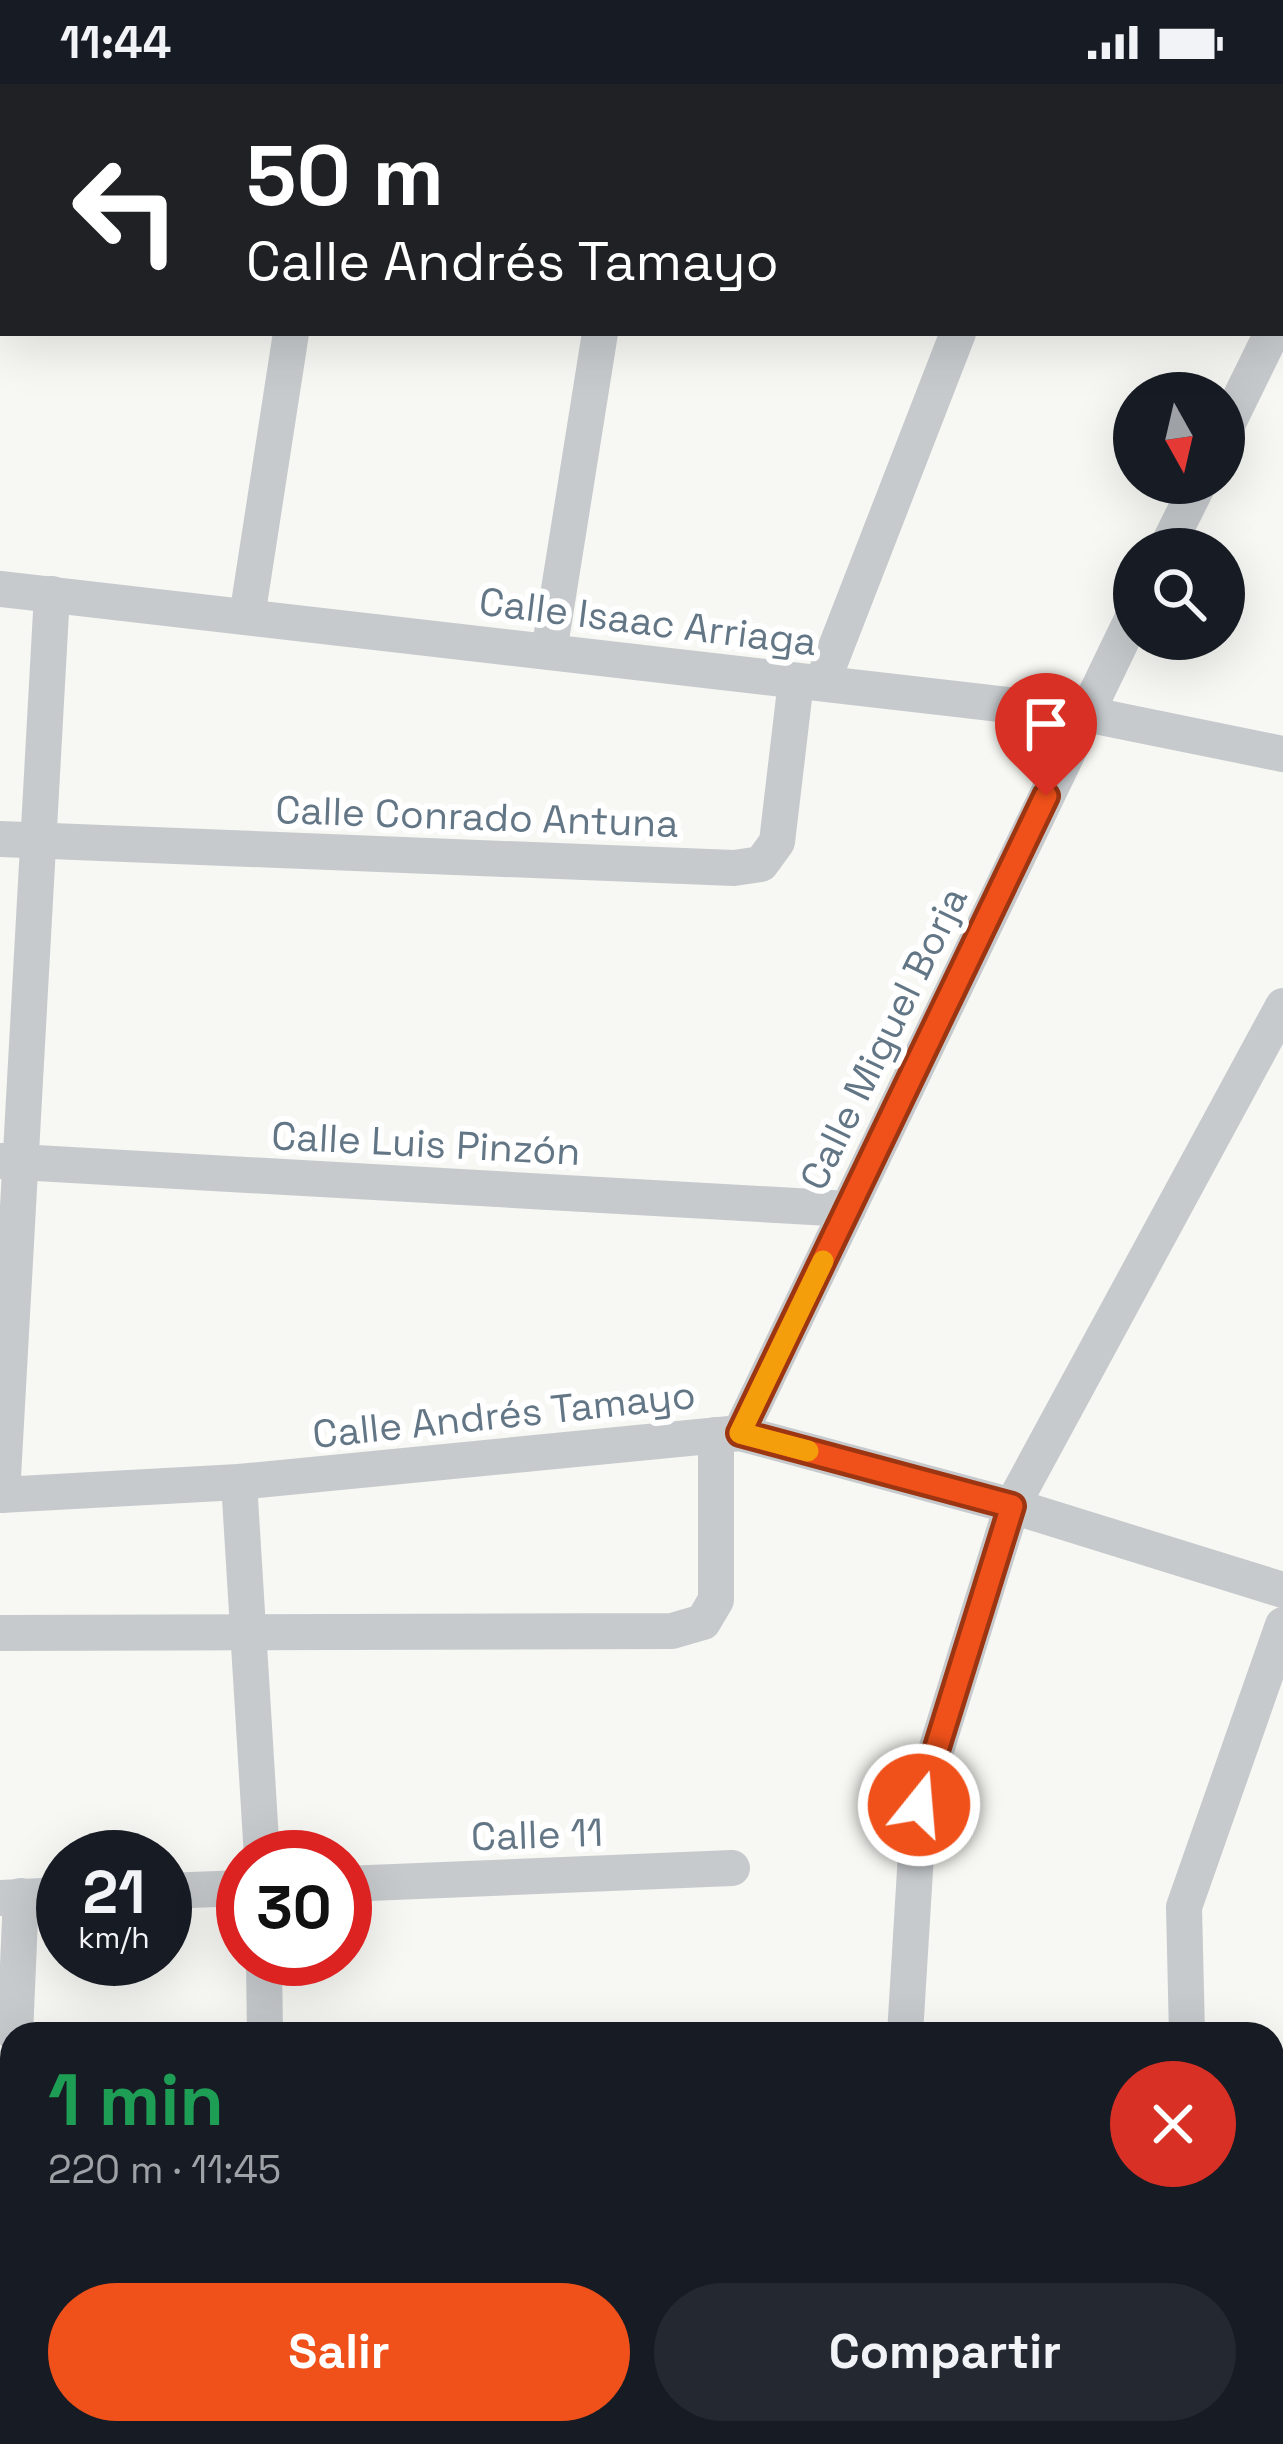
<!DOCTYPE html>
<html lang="es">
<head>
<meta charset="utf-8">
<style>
	body { margin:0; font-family:"Space Grotesk",sans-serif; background:#242831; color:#f1f3f6; height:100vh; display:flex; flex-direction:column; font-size:45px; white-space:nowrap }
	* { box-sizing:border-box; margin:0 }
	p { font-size:39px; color:#9ea1a6 }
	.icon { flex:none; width:66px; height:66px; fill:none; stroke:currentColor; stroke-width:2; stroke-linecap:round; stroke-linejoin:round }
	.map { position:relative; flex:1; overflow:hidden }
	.drawer { position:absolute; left:0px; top:1938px; width:1284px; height:423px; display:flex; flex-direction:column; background:#171b24; border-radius:36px 36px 0 0; box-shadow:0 12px 48px #0002 }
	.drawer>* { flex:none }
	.guide { position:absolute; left:0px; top:0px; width:1284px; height:252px; box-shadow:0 12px 48px #0002; background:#202124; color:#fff; overflow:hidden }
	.needle { width:78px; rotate:172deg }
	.fabs { position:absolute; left:1113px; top:288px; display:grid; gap:24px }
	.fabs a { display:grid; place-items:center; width:132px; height:132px; border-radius:50%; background:#171b24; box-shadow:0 12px 48px #0002; font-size:60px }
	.speed { position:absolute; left:36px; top:1746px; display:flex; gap:24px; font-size:60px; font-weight:700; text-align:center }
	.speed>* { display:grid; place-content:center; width:156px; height:156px; border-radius:50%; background:#171b24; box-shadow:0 12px 48px #0002; line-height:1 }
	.speed small { font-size:30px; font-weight:400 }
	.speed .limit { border:18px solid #d22; background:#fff; color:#111 }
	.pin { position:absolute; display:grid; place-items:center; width:102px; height:102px; color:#fff; margin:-123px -51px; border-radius:50% 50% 50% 0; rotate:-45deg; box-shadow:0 0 12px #0007 }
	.pin .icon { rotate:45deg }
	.me { position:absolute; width:132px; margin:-66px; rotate:17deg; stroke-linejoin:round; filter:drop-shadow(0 0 9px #0008) }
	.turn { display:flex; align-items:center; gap:42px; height:252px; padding:0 48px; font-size:54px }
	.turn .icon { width:156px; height:156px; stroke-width:2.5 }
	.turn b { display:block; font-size:84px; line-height:102px }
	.round { display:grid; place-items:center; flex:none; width:126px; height:126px; border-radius:63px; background:#242831 }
	.overview { display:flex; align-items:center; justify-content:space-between; height:204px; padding:0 48px }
	h1 { font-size:72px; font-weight:800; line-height:90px; color:#1e9e55 }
	.cta { display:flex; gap:24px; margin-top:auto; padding:24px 48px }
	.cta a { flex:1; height:138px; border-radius:72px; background:#f0511a; color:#fff; font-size:48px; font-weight:800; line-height:138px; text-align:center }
	.cta a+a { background:#242831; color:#f1f3f6 }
	.status { display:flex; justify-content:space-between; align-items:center; height:84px; padding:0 60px; background:#171b24; direction:ltr }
	.status svg { height:33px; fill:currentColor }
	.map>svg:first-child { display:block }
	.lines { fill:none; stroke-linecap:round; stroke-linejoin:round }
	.minor { stroke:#c6cacd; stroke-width:36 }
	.route-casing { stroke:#9c3511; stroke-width:30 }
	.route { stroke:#f0511a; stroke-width:21 }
	.slow { stroke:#f59e0b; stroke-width:21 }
	.labels { text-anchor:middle; stroke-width:12; stroke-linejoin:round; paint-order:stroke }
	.street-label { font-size:39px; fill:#637686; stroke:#fff }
</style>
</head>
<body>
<div class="status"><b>11:44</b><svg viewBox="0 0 49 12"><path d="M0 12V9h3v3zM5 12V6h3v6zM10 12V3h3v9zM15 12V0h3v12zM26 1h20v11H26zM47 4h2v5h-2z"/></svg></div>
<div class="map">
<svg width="1283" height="2360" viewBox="0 0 1283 2360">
	<rect width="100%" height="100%" fill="#f7f7f3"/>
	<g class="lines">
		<!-- minor -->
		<g class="minor">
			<polyline points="35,3 36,0"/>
			<polyline points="329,3 329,0"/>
			<polyline points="640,3 640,0"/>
			<polyline points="1053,3 1054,0"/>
			<polyline points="0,186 3,170"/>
			<polyline points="1224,347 1272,249"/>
			<polyline points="1166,465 1199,399"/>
			<polyline points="0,505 1086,630 1283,670"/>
			<polyline points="247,533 291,249"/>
			<polyline points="549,568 600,249"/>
			<polyline points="822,599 958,249"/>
			<polyline points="0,755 734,784 761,780 777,758 796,597"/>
			<polyline points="1,1077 848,1125"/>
			<polyline points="740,1349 1134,531"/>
			<polyline points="239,1398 262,1773"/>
			<polyline points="0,1411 239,1398 740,1349 1012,1422 1283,1506"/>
			<polyline points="2,1411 52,510"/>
			<polyline points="0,1549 672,1547 703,1538 716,1516 716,1351"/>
			<polyline points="345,1800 732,1784"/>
			<polyline points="165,1807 243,1804"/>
			<polyline points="0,1814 63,1811"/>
			<polyline points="264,1875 265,1950"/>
			<polyline points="15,1950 21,1812"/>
			<polyline points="905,1950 919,1721 1012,1422 1283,922"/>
			<polyline points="1187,1950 1184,1823 1283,1541"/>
			<polyline points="0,2285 12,2020"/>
			<polyline points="1199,2349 1199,2360"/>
			<polyline points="238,2360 242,2349"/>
			<polyline points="880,2360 880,2349"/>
		</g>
	</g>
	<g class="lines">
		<!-- route casing -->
		<g class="route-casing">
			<polyline id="route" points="919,1721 1012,1422 740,1349 1046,712"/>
		</g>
		<!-- route -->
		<use href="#route" class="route"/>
		<!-- slow -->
		<polyline class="slow" points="808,1367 740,1349 823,1177"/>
	</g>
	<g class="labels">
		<!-- street labels -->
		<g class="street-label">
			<text transform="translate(648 537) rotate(7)" y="14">Calle Isaac Arriaga</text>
			<text transform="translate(477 732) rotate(2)" y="14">Calle Conrado Antuna</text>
			<text transform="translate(883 954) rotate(-64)" y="14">Calle Miguel Borja</text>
			<text transform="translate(426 1059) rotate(3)" y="14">Calle Luis Pinzón</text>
			<text transform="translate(504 1330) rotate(-6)" y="14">Calle Andrés Tamayo</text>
			<text transform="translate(537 1750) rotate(-2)" y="14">Calle 11</text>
		</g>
	</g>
</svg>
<div class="fabs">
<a><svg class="needle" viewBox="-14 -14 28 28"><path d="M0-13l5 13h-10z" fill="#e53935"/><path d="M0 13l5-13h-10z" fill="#9ea1a6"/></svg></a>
<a><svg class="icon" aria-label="search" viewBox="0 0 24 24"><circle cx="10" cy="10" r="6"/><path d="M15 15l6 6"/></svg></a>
</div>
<div class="speed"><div>21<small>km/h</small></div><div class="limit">30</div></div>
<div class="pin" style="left:1046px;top:712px;background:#d93025"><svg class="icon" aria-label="arrive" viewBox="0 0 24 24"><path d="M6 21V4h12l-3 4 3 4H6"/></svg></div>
<svg class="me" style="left:919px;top:1721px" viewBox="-20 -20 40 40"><circle r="17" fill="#f0511a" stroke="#fff" stroke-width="3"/><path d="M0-11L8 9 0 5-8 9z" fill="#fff"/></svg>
<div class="guide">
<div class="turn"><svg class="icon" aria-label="left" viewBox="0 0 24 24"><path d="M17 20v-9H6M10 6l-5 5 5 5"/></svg><div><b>50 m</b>Calle Andrés Tamayo</div></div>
</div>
<section class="drawer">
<div class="overview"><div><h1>1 min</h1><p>220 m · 11:45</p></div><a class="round" style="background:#d93025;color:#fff"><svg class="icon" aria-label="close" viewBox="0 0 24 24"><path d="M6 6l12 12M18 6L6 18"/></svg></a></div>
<div class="cta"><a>Salir</a><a>Compartir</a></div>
</section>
</div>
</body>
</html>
